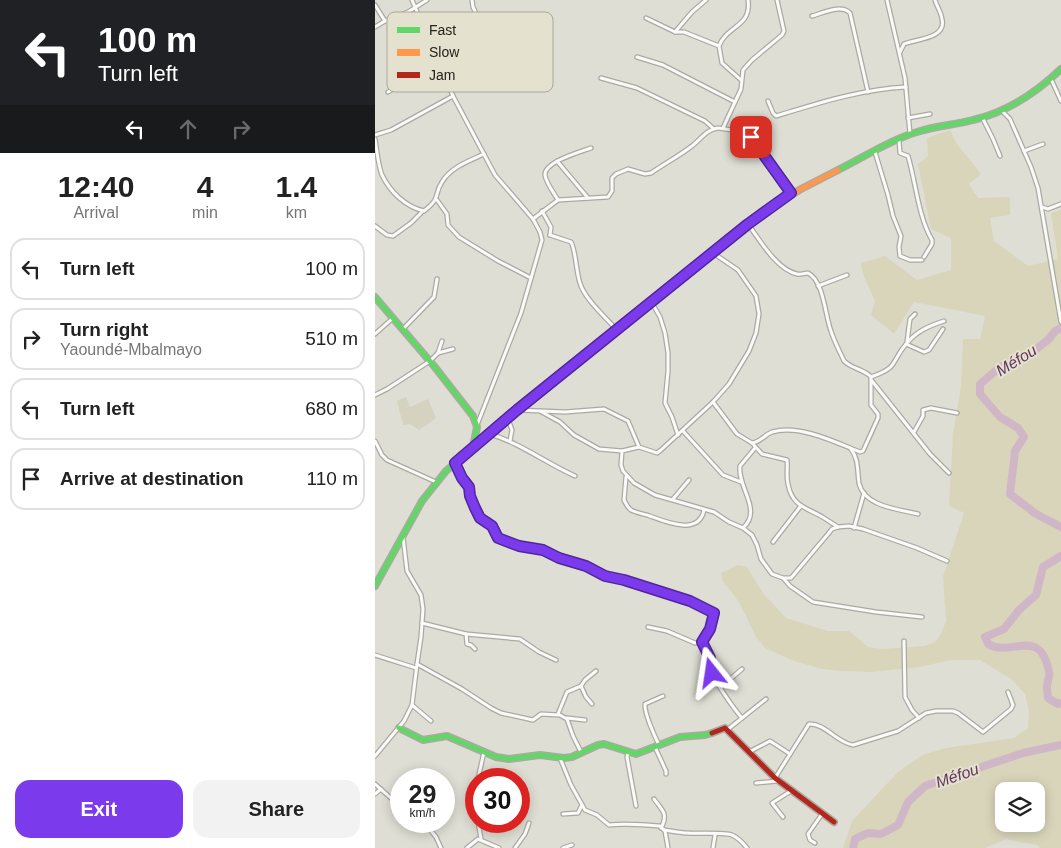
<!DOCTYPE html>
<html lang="en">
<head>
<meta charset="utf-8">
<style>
	body { margin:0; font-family:Arial,sans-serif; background:#f2f2f2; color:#222; height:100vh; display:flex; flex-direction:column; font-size:19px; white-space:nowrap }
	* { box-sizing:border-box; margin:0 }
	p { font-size:16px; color:#767676 }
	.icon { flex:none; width:28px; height:28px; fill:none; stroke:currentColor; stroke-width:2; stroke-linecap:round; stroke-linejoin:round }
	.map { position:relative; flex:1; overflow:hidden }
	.panel { display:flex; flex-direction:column; background:#fff; width:375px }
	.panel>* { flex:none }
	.top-card { background:#202124; color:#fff; overflow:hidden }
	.controls { position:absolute; left:620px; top:782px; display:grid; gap:10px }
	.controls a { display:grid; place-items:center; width:50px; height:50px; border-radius:10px; background:#fff; box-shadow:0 2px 12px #0003; font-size:25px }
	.speed { position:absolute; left:15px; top:768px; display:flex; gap:10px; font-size:25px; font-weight:700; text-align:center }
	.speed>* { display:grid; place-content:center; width:65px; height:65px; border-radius:50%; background:#fff; box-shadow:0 2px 12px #0003; line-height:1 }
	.speed small { font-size:12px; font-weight:400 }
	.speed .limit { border:8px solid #d22; background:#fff; color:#111 }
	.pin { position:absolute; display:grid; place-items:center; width:42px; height:42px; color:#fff; margin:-21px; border-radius:10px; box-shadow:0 2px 8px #0006 }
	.me { position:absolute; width:55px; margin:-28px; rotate:345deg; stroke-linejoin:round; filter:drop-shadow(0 0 4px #0008) }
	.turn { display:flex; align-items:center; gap:18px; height:105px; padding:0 15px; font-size:22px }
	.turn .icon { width:65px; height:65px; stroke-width:2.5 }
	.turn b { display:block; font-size:35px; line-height:42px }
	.lanes { display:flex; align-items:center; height:48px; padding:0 15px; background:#0003; justify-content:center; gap:25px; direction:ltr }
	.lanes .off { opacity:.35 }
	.eta { display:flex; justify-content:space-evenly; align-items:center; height:85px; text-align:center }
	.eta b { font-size:30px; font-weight:700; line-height:35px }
	.button { display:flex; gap:10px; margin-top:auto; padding:10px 15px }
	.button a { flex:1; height:58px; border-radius:15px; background:#7c3aed; color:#fff; font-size:20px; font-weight:700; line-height:58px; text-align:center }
	.button a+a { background:#f2f2f2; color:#222 }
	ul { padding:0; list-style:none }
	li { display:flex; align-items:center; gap:15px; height:62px; margin:0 10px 8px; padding:0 5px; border:2px solid #e0e0e0; border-radius:15px }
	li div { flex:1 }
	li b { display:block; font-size:19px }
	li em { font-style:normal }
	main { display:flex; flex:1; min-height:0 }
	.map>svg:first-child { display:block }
	.built { fill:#d5d2c0 }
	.green { fill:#d9d5ba; fill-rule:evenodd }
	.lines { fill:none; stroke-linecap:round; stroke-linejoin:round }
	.river { stroke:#d0b7c8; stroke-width:8 }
	.street-casing { stroke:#abaaa2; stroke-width:5.5 }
	.fast-casing { stroke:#abaaa2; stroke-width:8 }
	.slow-casing { stroke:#abaaa2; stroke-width:8 }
	.jam-casing { stroke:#abaaa2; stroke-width:8 }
	.street { stroke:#fafaf9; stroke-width:3 }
	.fast { stroke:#63d668; stroke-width:5 }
	.slow { stroke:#ff974d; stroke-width:5 }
	.jam { stroke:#b3261e; stroke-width:5 }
	.route-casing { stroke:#51269a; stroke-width:12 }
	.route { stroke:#7c3aed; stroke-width:9 }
	.labels { text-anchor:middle; stroke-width:4; stroke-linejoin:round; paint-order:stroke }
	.water-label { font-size:16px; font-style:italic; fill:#63365e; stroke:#e4e1cf }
	.key { fill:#e4e1cf; stroke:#aaa899; stroke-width:1 }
	.key-label { font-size:14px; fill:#23221b }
</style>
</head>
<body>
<main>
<section class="panel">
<div class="top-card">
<div class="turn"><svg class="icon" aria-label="left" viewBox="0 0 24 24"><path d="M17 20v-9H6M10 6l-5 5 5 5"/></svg><div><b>100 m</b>Turn left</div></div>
<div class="lanes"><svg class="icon" aria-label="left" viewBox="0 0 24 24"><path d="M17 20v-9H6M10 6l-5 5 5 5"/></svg><svg class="icon off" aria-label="ahead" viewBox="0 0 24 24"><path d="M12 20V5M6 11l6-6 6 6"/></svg><svg class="icon off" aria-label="right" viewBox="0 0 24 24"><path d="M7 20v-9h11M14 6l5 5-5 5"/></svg></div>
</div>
<div class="eta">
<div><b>12:40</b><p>Arrival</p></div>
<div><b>4</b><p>min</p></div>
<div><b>1.4</b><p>km</p></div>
</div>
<ul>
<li><svg class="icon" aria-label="left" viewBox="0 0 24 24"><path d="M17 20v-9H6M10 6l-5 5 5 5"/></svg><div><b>Turn left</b></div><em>100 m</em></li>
<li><svg class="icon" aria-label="right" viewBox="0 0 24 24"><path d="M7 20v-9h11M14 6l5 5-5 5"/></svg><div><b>Turn right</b><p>Yaoundé-Mbalmayo</p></div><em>510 m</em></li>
<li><svg class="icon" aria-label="left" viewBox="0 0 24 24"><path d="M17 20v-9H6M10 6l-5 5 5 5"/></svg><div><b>Turn left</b></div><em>680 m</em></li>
<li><svg class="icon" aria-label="arrive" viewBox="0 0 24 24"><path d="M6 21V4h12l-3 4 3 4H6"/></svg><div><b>Arrive at destination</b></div><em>110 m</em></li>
</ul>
<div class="button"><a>Exit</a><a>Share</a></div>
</section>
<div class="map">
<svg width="686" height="848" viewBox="0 0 686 848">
	<rect width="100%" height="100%" fill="#dfded4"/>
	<!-- built -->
	<polygon class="built" points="31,397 35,407 53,399 61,418 44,430 35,424 28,425 22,401"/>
	<!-- green -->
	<path class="green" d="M575 130 582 144 606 174 594 184 603 198 635 197V215L615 218 619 241 653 266 683 259 676 213 686 210V848H665L662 845 631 839 610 848H468L477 821 523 772 547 755 571 748 639 738 653 728 654 711 650 694 636 679 605 660H575L545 667 497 672 467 671 447 669 419 661 390 648 381 637 365 604 356 591 348 582 346 573 363 565 372 567 388 593 411 618 453 631H474L493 647 507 649 550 646 560 642 566 634 571 621 568 576 589 513 574 506 578 434 586 387 588 339H605L610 316 539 302 519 334 496 315 500 301C495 288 487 277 486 263L510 256 542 280 576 270V238L556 229 543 164 553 156 552 138ZM629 791H661V824H629Z"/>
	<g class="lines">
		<!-- river -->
		<g class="river">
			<polyline points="686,328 680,331 674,339 660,350 624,368 605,384 605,394 625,417 643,428 649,437 640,451 635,494 661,514 686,527"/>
			<path d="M686 556 668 567 661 595 644 610 629 629 610 637 613 644C636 658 665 625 674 672 675 677 672 682 672 687 672 691 673 695 673 698L683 704 686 703"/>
			<polyline points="478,848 480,839 493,833 506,834 523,825 533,802 550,786 648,753 686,745"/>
		</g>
		<!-- street casing -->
		<g class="street-casing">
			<g id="street">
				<polyline points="37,0 78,96 120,175 158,219 165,232 167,240 146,313 102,425"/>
				<polyline points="97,0 98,7 104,20"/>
				<polyline points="512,0 530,78 535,134"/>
				<polyline points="0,5 10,21"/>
				<path d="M437 16C448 13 466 4 475 13L493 92"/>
				<polyline points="271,18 300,32 309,32 344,46"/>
				<polyline points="0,27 10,21 33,12 52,0"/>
				<polyline points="300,32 317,12 331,0"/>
				<path d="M525 52 529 44C540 39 572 39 567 19 566 12 562 7 560 0"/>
				<polyline points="262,57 288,65 360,102"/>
				<polyline points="226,78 262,88 330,121 339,129"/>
				<polyline points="676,79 686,101"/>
				<path d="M366 80 347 63 344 46C352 25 377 27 373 0"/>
				<polyline points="13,92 63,62"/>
				<path d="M393 101 398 113 401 116C444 103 487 89 531 87"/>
				<polyline points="627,111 635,119 656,167 663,188 686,322"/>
				<polyline points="607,117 618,139 625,156"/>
				<polyline points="533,118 555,114"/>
				<polyline points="348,128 366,89 368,70 377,60 407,35 409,31 402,0"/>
				<polyline points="0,135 16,130 78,96"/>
				<path d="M0 139C2 151 3 165 7 175 15 192 31 207 49 211 67 197 58 196 67 182 76 167 94 161 109 154"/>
				<path d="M524 140 525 153 533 156C541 183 543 216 557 240V244L549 257"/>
				<polyline points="649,151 668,144"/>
				<polyline points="500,152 513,195 518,216 526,236 524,247 525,256 535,260 547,260"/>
				<polyline points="182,161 213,198"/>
				<polyline points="62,200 72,214 73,225 84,237 123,261 156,278"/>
				<path d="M183 200C179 193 171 183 170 175 169 162 205 152 216 148"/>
				<polyline points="667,207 673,209 686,204"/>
				<polyline points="167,211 176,227 175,235"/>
				<path d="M158 219 183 200 233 197 237 191V178L241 174 253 169 270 174 276 173C289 164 304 156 317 146 325 140 332 129 343 128L371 132 376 137 415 193"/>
				<polyline points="0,226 12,235 18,236 36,223 48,211"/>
				<path d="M175 235 196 242C201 251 201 272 205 283 209 298 230 317 241 329"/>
				<polyline points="443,286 472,275"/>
				<polyline points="277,303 285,317 290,333 293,353 293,371 290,403 297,417 303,435"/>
				<polyline points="28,329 59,297 62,279"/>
				<polyline points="0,334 18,318"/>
				<polyline points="532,342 535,319 540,314"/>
				<polyline points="531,344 549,352 554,350 568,329"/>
				<polyline points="63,353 67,341"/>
				<path d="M496 377C525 367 515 362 532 343 542 331 554 326 569 321"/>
				<polyline points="497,381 555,454 574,473"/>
				<polyline points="0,395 12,389 55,361 63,353 78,349"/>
				<path d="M338 402 362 434 377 443C386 442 389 435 397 432 424 424 460 442 485 452L488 451 503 418V414L496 405V377C489 369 477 369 469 361 465 352 459 341 456 331 450 316 449 281 433 273 429 273 426 275 422 274 402 270 384 239 373 224"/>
				<polyline points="144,410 165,411 185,422 199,435 224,449 247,451 264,447 282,453 286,450 338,402 354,384 374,351 381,333 384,314 381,296 363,270 338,253"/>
				<polyline points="166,411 190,412 229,409 253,421 264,447"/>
				<polyline points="133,419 137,430 135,441"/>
				<polyline points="308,431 348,475 366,482"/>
				<polyline points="539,432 548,416 548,410 556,408 582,413"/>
				<path d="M115 434C145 443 171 463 200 476"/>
				<polyline points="0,441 7,455 12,460 61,482"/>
				<path d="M377 443 387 454 412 460C413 468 411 476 413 484 417 507 433 508 449 518 454 521 458 524 463 527"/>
				<path d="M476 449C484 460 482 470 484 483 489 507 524 509 543 514"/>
				<polyline points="247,451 246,465 248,471 259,483 280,495 339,512 354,522 368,528 377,535 382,545 386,559 397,574 408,578 416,578 453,534 457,529 463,527 474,526 488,529 542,548 572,561"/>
				<path d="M81 464 87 478 94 487 95 496 100 508 105 518 117 526 123 538 144 546 168 550 230 576 249 580 315 601 339 613 335 629 327 642C334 654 333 660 337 672 340 682 359 709 367 718"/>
				<path d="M251 477 249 500C251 504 252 507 256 510 262 513 269 514 275 516 291 522 324 536 329 510"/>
				<polyline points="298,499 314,480"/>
				<path d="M368 528C388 510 362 487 365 466L380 448"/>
				<polyline points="479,528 489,493"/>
				<polyline points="398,542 425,507"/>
				<polyline points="409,579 415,586 438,602 501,612 547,617"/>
				<polyline points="47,623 91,634 92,644 96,645 100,649"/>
				<polyline points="273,627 292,631 320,643 327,642"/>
				<polyline points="91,634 145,639 164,652 181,660"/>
				<polyline points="529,641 530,697 537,710 544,718"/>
				<polyline points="0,655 41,668"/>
				<polyline points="42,664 87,689 116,708 126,713 158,720 166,714 184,715"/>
				<polyline points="206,686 210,680 221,671"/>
				<polyline points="346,687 367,669"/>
				<polyline points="37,705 56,721"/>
				<polyline points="192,718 210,720"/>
				<polyline points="352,730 391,699"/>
				<path d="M284 745C280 737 269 713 270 704L288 696"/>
				<polyline points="280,747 291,771 291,774"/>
				<polyline points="206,752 198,736 192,719 183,714 192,692 206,686 211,697 217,704"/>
				<polyline points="374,752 395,741 415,754"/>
				<polyline points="253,753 252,757 261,806"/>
				<polyline points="0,756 29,721 37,705 42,664 46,637 48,609 46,595 32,571 28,537"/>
				<path d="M185 758 196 785 210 810 222 815 234 825C251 823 268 825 285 826L290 831 293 848"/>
				<path d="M400 778 434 724C450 723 462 743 478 745L523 731 551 713 561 711H578L583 713 608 732 636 709 638 705 633 692"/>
				<polyline points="103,779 109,752"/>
				<polyline points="381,783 403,781"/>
				<polyline points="0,784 26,807"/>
				<polyline points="0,794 6,789"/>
				<polyline points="98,796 101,785"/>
				<path d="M279 799C287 810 294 814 286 828"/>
				<polyline points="188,814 203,813 207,805"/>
				<polyline points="408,817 397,803 416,791"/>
				<polyline points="48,821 61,837 66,848"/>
				<polyline points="103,821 106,839"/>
				<path d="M289 830C297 831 305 833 313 833 322 834 350 832 357 835 362 837 368 843 372 848"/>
				<polyline points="440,843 435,840 433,834 447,814"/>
				<polyline points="92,848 103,839 124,848"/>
				<polyline points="140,848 150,834 154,823"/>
				<polyline points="188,848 197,845"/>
				<polyline points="338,848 340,835"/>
			</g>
		</g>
		<!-- fast casing -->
		<g class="fast-casing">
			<g id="fast">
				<path d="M463 170C489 157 515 140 542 132 560 126 579 125 598 120 632 112 661 93 686 69"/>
				<polyline points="0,297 59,366 98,416 102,427 98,447"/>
				<polyline points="0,586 47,501 71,471 142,410 263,313"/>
				<polyline points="24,728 48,740 72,736 121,757 134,759 165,755 189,758 197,757 223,745 229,744 261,754 305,737 330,735 337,733"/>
			</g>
		</g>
		<!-- slow casing -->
		<g class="slow-casing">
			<polyline id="slow" points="263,313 390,210 426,189 463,170"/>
		</g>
		<!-- jam casing -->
		<g class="jam-casing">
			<polyline id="jam" points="337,733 350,728 400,778 459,822"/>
		</g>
		<!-- street -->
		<use href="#street" class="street"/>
		<!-- fast -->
		<use href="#fast" class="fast"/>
		<!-- slow -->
		<use href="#slow" class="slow"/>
		<!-- jam -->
		<use href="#jam" class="jam"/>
	</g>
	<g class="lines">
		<!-- route casing -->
		<g class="route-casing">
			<polyline id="route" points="337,673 335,658 327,642 335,629 339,613 315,601 249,580 230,576 211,566 184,558 168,550 144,546 123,538 117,526 105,518 100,508 95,496 94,487 87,478 80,463 142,410 373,224 416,193 376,137"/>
		</g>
		<!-- route -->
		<use href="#route" class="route"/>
	</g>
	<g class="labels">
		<!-- water labels -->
		<g class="water-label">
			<text transform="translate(641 360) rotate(-32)" y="6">Méfou</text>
			<text transform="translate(582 775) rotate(-19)" y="6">Méfou</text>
		</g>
	</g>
	<!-- legend -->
	<rect x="12" y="12" width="166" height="80" rx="8" class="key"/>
	<rect x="22" y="27" width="23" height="6" fill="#63d668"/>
	<rect x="22" y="49" width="23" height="7" fill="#ff974d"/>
	<rect x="22" y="72" width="23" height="6" fill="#b3261e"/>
	<g class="key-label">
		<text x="54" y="35">Fast</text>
		<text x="54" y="57">Slow</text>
		<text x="54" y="80">Jam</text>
	</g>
</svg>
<div class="controls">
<a><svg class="icon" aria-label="layers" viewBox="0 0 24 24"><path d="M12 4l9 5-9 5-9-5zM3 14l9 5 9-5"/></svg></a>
</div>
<div class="speed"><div>29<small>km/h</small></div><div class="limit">30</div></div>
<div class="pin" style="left:376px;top:137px;background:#d93025"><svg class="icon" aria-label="arrive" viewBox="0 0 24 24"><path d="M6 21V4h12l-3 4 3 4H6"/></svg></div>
<svg class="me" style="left:337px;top:673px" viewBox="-20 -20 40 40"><path d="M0-17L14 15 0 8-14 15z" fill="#7c3aed" stroke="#fff" stroke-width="4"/></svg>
</div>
</main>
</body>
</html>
